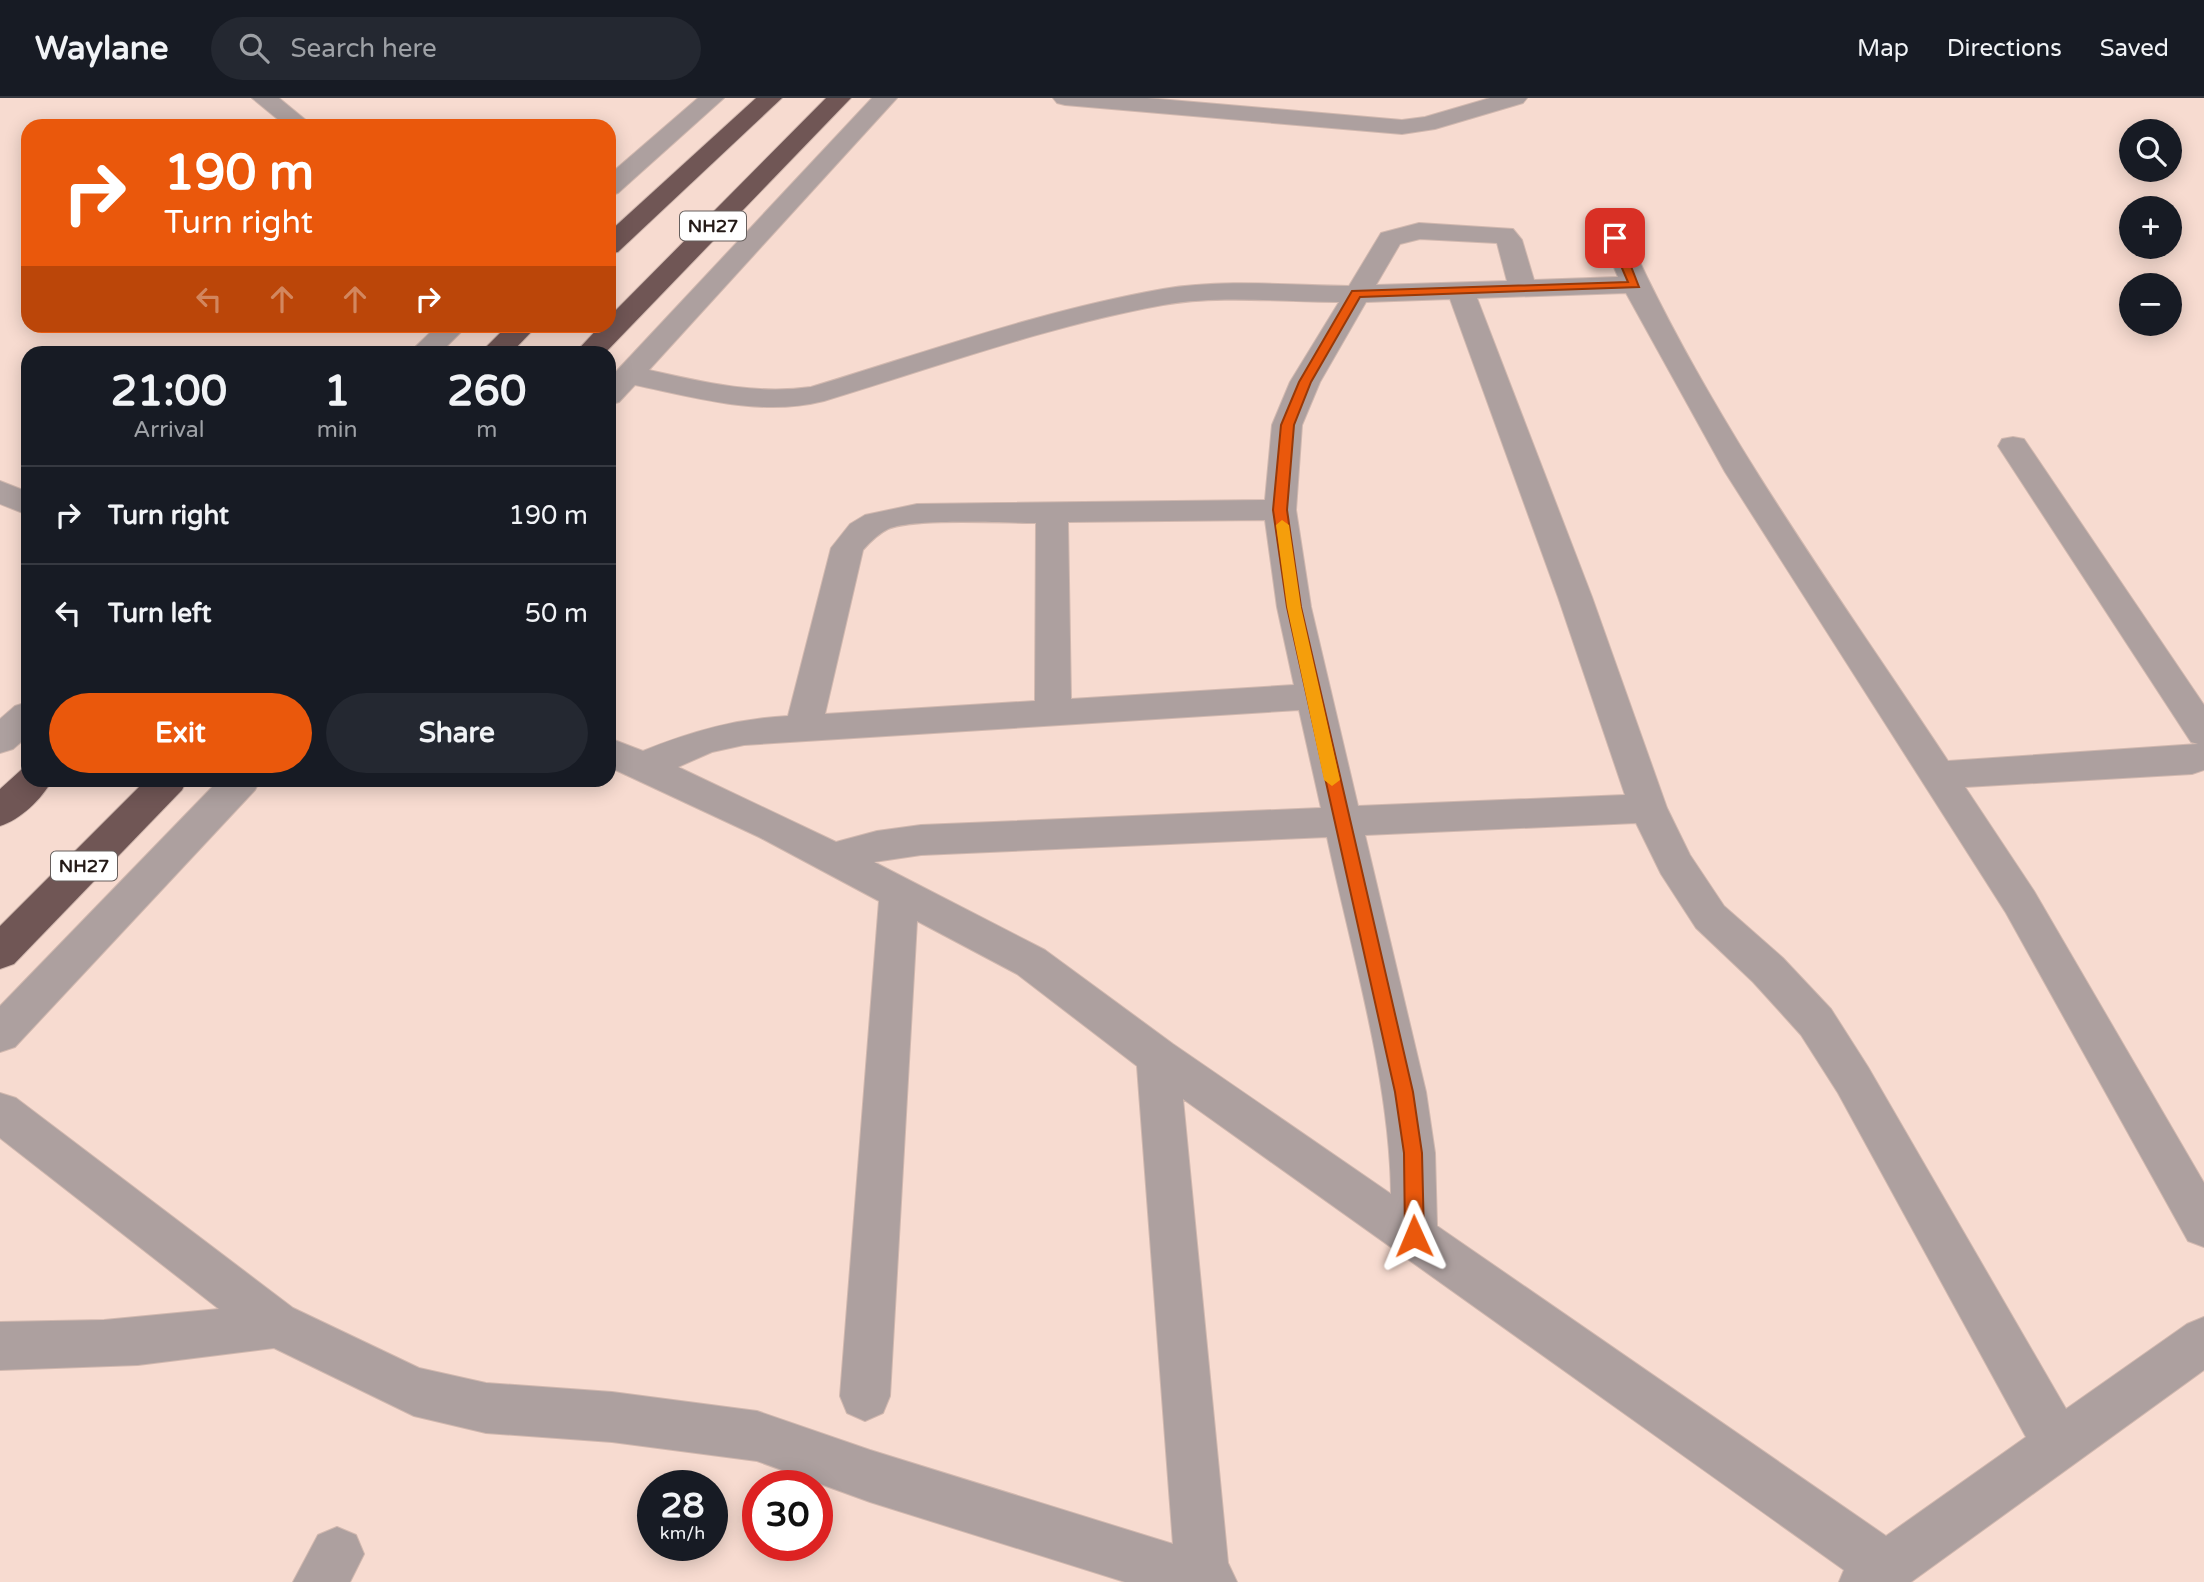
<!DOCTYPE html>
<html lang="en">
<head>
<meta charset="utf-8">
<style>
	body { margin:0; font-family:"Varela Round",sans-serif; background:#242831; color:#f1f3f6; height:100vh; display:flex; flex-direction:column; font-size:26px; white-space:nowrap }
	* { box-sizing:border-box; margin:0 }
	p { font-size:23px; color:#9ea1a6 }
	.icon { flex:none; width:38px; height:38px; fill:none; stroke:currentColor; stroke-width:2; stroke-linecap:round; stroke-linejoin:round }
	.map { position:relative; flex:1; overflow:hidden }
	.panel { position:absolute; left:21px; top:248px; width:595px; height:441px; display:flex; flex-direction:column; background:#171b24; border-radius:21px; box-shadow:0 4px 18px #0003 }
	.panel>* { flex:none }
	.hud { position:absolute; left:21px; top:21px; width:595px; height:214px; border-radius:21px; box-shadow:0 4px 18px #0003; background:#ea580c; color:#fff; overflow:hidden }
	.tools { position:absolute; left:2119px; top:21px; display:grid; gap:14px }
	.tools a { display:grid; place-items:center; width:63px; height:63px; border-radius:50%; background:#171b24; box-shadow:0 4px 18px #0003; font-size:35px }
	.speed { position:absolute; left:637px; top:1372px; display:flex; gap:14px; font-size:35px; font-weight:700; text-align:center }
	.speed>* { display:grid; place-content:center; width:91px; height:91px; border-radius:50%; background:#171b24; box-shadow:0 4px 18px #0003; line-height:1 }
	.speed small { font-size:18px; font-weight:400 }
	.speed .limit { border:10px solid #d22; background:#fff; color:#111 }
	.pin { position:absolute; display:grid; place-items:center; width:60px; height:60px; color:#fff; margin:-30px; border-radius:14px; box-shadow:0 4px 10px #0006 }
	.me { position:absolute; width:77px; margin:-38px; rotate:359deg; stroke-linejoin:round; filter:drop-shadow(0 0 5px #0008) }
	.turn { display:flex; align-items:center; gap:24px; height:147px; padding:0 28px; font-size:32px }
	.turn .icon { width:91px; height:91px; stroke-width:2.5 }
	.turn b { display:block; font-size:49px; line-height:60px }
	.lanes { display:flex; align-items:center; height:66px; padding:0 28px; background:#0003; justify-content:center; gap:35px; direction:ltr }
	.lanes .off { opacity:.35 }
	.eta { display:flex; justify-content:space-evenly; align-items:center; height:119px; text-align:center }
	.eta b { font-size:42px; font-weight:700; line-height:49px }
	.primary-button { display:flex; gap:14px; margin-top:auto; padding:14px 28px }
	.primary-button a { flex:1; height:80px; border-radius:42px; background:#ea580c; color:#fff; font-size:28px; font-weight:700; line-height:80px; text-align:center }
	.primary-button a+a { background:#242831; color:#f1f3f6 }
	ul { padding:0; list-style:none }
	li { display:flex; align-items:center; gap:21px; height:98px; padding:0 28px; border-top:2px solid #363941 }
	li div { flex:1 }
	li b { display:block; font-size:26px }
	li em { font-style:normal }
	header { display:flex; align-items:center; gap:42px; box-sizing:border-box; height:98px; padding:0 35px; background:#171b24; border-bottom:2px solid #363941 }
	header strong { font-size:33px }
	nav { display:flex; gap:38px; margin-inline-start:auto; font-size:24px }
	.search { width:490px; height:63px; background:#242831; display:flex; align-items:center; gap:18px; box-sizing:border-box; padding:0 24px; border-radius:38px; color:#9ea1a6; font-size:26px }
	.map>svg:first-child { display:block }
	.lines { fill:none; stroke-linecap:round; stroke-linejoin:round }
	.minor-casing { stroke:#d1b8af; stroke-width:2 }
	.highway-casing { stroke:#d1b8af; stroke-width:2 }
	.minor { fill:#ada09f; fill-rule:evenodd }
	.highway { fill:#705655; fill-rule:evenodd }
	.route { fill:#ea580c; stroke:#983908; stroke-width:2 }
	.slow { fill:#f59e0b }
	.labels { text-anchor:middle; stroke-width:5; stroke-linejoin:round; paint-order:stroke }
	.shield { fill:#fff; stroke:#665f5d; stroke-width:2 }
	.shield-label { font-size:18px; font-weight:bold; fill:#241a17 }
</style>
</head>
<body>
<header>
<strong>Waylane</strong>
<div class="search"><svg class="icon" aria-label="search" viewBox="0 0 24 24"><circle cx="10" cy="10" r="6"/><path d="M15 15l6 6"/></svg>Search here</div>
<nav><a>Map</a><a>Directions</a><a>Saved</a></nav>
</header>
<div class="map">
<svg width="2204" height="1484" viewBox="0 0 2204 1484">
	<rect width="100%" height="100%" fill="#f7dbd0"/>
	<g class="lines">
		<!-- minor casing -->
		<g class="minor-casing">
			<g id="minor">
				<polygon points="252,0 279,0 313,28 286,28"/>
				<polygon points="698,0 724,0 618,95 609,98 609,77"/>
				<path d="M872 0H897L649 272C703 284 755 297 811 289 927 254 1043 212 1163 191 1223 181 1288 187 1349 188L1381 135 1419 125 1513 131 1522 142 1534 182 1618 179 1592 116 1596 111H1614L1618 116C1702 311 1831 486 1948 663L2198 646 2191 644 1998 348 2002 341 2013 339 2024 341 2204 607V672L2192 676 1965 689 2034 793 2204 1085V1149L2188 1143 2006 815 1725 374 1626 195 1477 200 1592 499 1667 710 1690 757 1724 808 1783 860 1831 911 1868 969 2066 1311 2187 1226 2204 1219V1272L1911 1484H1839L1844 1472 1183 1001 1228 1465 1237 1484H1125L870 1404 757 1363 612 1344 486 1335 414 1318 274 1250 138 1267 0 1272V1224L104 1222 219 1211 0 1040V995L16 1000 293 1210 419 1270 486 1285 612 1294 757 1313 870 1352 1173 1446 1137 968 1017 876 917 823 890 1298 883 1315 865 1323 847 1315 840 1298 879 803 759 739 609 669V640L643 653C692 633 736 621 788 618L831 450 850 426 865 417 917 406 1265 402 1272 327 1290 284 1339 204C1281 204 1220 197 1163 207 1048 228 936 269 824 303 761 319 698 300 635 287L619 304 609 307V281ZM1420 141 1497 145 1507 183 1376 187 1400 146ZM1450 201 1558 499 1625 697 1358 708 1311 509 1296 412 1302 327 1320 284 1366 204ZM1265 422 1277 509 1294 587 1071 601 1068 424ZM1036 425 1035 603 825 616 863 452C870 444 878 436 888 431 914 420 1003 425 1036 425ZM1299 612 1321 710 921 727 877 733 836 744 678 669 712 654 744 647ZM1636 725 1661 776 1696 830 1753 884 1801 937 1838 995 2026 1339 1886 1438 1437 1128 1435 1055 1426 994 1365 737ZM1327 739C1351 852 1390 981 1391 1096L1173 946 1045 852 874 764 921 757Z"/>
				<polygon points="1053,0 1147,0 1402,22 1425,19 1490,0 1527,0 1523,5 1435,31 1402,36 1065,7 1057,5"/>
				<polygon points="437,228 467,228 439,256 408,256"/>
				<polygon points="0,383 28,394 28,417 0,406"/>
				<polygon points="28,604 28,638 13,651 0,655 0,621 15,608"/>
				<polygon points="219,682 260,682 255,692 15,949 0,954 0,908"/>
				<polygon points="337,1429 356,1437 364,1456 350,1484 293,1484 318,1437"/>
			</g>
		</g>
		<!-- highway casing -->
		<g class="highway-casing">
			<g id="highway">
				<polygon points="756,0 782,0 618,154 609,156 609,134"/>
				<polygon points="826,0 851,0 604,256 574,256 600,228 609,228 609,219"/>
				<polygon points="507,228 537,228 510,256 479,256"/>
				<path d="M28 670V682H52C42 701 20 722 0 728V691L21 672Z"/>
				<polygon points="146,682 187,682 182,692 14,866 0,871 0,828"/>
			</g>
		</g>
		<!-- minor -->
		<use href="#minor" class="minor"/>
		<!-- highway -->
		<use href="#highway" class="highway"/>
	</g>
	<!-- route -->
	<polygon class="route" points="1615,136 1620,140 1639,189 1360,199 1311,284 1294,327 1287,412 1301,509 1413,994 1422,1055 1424,1138 1421,1144 1414,1146 1408,1144 1405,1138 1404,1055 1395,994 1287,509 1273,412 1281,327 1299,284 1352,193 1628,184 1609,140"/>
	<!-- slow -->
	<polygon class="slow" points="1282,422 1289,427 1301,509 1340,682 1332,688 1324,682 1287,509 1276,427"/>
	<g class="labels">
		<!-- shield labels -->
		<g class="shield">
			<rect x="680" y="113.5" width="66" height="29" rx="5"/>
			<rect x="51" y="753.5" width="66" height="29" rx="5"/>
		</g>
		<g class="shield-label">
			<text x="713" y="134">NH27</text>
			<text x="84" y="774">NH27</text>
		</g>
	</g>
</svg>
<div class="tools">
<a><svg class="icon" aria-label="search" viewBox="0 0 24 24"><circle cx="10" cy="10" r="6"/><path d="M15 15l6 6"/></svg></a>
<a>+</a>
<a>−</a>
</div>
<div class="speed"><div>28<small>km/h</small></div><div class="limit">30</div></div>
<div class="pin" style="left:1615px;top:140px;background:#d93025"><svg class="icon" aria-label="arrive" viewBox="0 0 24 24"><path d="M6 21V4h12l-3 4 3 4H6"/></svg></div>
<svg class="me" style="left:1414px;top:1138px" viewBox="-20 -20 40 40"><path d="M0-17L14 15 0 8-14 15z" fill="#ea580c" stroke="#fff" stroke-width="4"/></svg>
<div class="hud">
<div class="turn"><svg class="icon" aria-label="right" viewBox="0 0 24 24"><path d="M7 20v-9h11M14 6l5 5-5 5"/></svg><div><b>190 m</b>Turn right</div></div>
<div class="lanes"><svg class="icon off" aria-label="left" viewBox="0 0 24 24"><path d="M17 20v-9H6M10 6l-5 5 5 5"/></svg><svg class="icon off" aria-label="ahead" viewBox="0 0 24 24"><path d="M12 20V5M6 11l6-6 6 6"/></svg><svg class="icon off" aria-label="ahead" viewBox="0 0 24 24"><path d="M12 20V5M6 11l6-6 6 6"/></svg><svg class="icon" aria-label="right" viewBox="0 0 24 24"><path d="M7 20v-9h11M14 6l5 5-5 5"/></svg></div>
</div>
<section class="panel">
<div class="eta">
<div><b>21:00</b><p>Arrival</p></div>
<div><b>1</b><p>min</p></div>
<div><b>260</b><p>m</p></div>
</div>
<ul>
<li><svg class="icon" aria-label="right" viewBox="0 0 24 24"><path d="M7 20v-9h11M14 6l5 5-5 5"/></svg><div><b>Turn right</b></div><em>190 m</em></li>
<li><svg class="icon" aria-label="left" viewBox="0 0 24 24"><path d="M17 20v-9H6M10 6l-5 5 5 5"/></svg><div><b>Turn left</b></div><em>50 m</em></li>
</ul>
<div class="primary-button"><a>Exit</a><a>Share</a></div>
</section>
</div>
</body>
</html>
